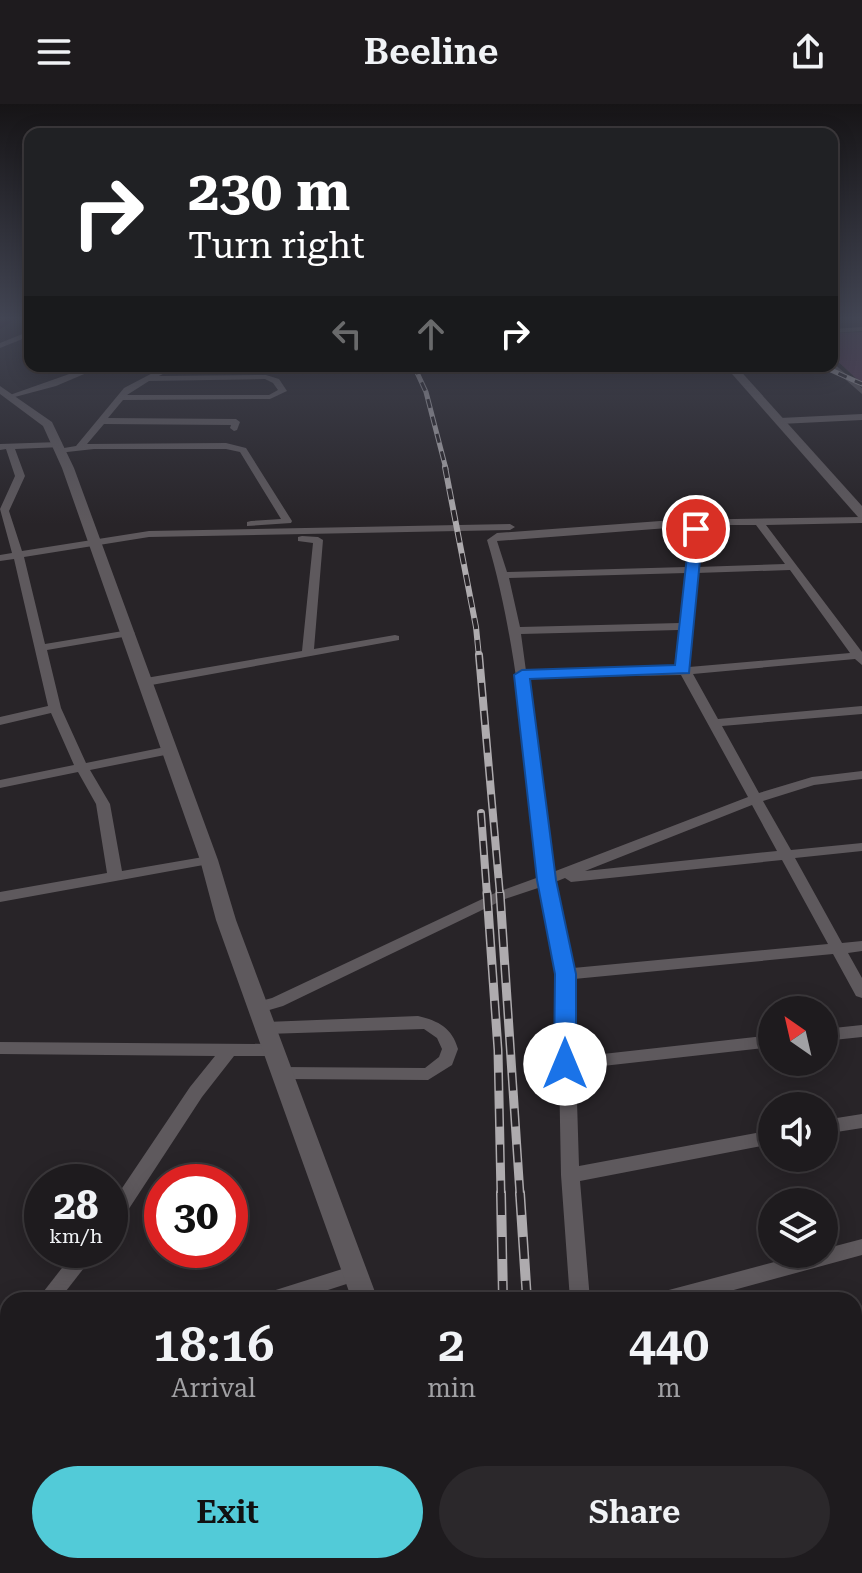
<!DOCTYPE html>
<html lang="en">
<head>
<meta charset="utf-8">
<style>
	body { margin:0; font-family:"Roboto Serif",serif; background:#2b282b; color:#f1f3f6; height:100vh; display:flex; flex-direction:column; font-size:30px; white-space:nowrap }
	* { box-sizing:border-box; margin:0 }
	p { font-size:26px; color:#a1a1a4 }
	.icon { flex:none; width:44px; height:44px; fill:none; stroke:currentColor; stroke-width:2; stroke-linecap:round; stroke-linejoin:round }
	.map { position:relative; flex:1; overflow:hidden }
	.side { position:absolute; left:0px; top:1188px; width:862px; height:282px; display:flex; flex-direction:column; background:#1e1b1e; border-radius:24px 24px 0 0; box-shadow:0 4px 20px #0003,0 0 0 2px #3c393c }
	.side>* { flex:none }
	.banner { position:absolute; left:24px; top:24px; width:814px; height:244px; border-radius:16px; box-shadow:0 4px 20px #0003,0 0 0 2px #3c393c; background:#202124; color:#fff; overflow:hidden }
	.needle { width:52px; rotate:326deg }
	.tools { position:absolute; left:758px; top:892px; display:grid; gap:16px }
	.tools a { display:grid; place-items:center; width:80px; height:80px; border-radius:50%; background:#1e1b1e; box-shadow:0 4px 20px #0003,0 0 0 2px #3c393c; font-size:40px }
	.speed { position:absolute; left:24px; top:1060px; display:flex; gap:16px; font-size:40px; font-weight:700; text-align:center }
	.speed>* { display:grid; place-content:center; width:104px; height:104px; border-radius:50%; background:#1e1b1e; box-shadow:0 4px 20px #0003,0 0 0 2px #3c393c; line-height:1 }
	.speed small { font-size:20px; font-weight:400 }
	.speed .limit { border:12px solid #d22; background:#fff; color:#111 }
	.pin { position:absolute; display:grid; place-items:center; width:68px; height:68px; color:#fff; margin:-34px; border:4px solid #fff; border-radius:50%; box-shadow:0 2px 8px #0007 }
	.me { position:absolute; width:88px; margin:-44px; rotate:0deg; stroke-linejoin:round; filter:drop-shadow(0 0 6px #0008) }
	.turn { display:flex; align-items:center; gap:28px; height:168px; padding:0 32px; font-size:36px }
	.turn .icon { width:104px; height:104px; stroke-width:2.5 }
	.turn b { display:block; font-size:56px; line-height:68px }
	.lanes { display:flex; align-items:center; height:76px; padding:0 32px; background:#0003; justify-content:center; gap:40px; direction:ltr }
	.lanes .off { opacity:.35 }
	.eta { display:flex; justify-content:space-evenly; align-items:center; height:136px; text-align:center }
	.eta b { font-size:48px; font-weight:600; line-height:56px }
	.button { display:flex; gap:16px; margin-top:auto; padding:16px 32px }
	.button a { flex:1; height:92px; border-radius:48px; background:#52cbd8; color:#111; font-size:32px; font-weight:600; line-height:92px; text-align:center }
	.button a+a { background:#2b282b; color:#f1f3f6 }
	header { display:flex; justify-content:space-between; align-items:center; height:104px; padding:0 32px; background:#1e1b1e; font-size:36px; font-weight:600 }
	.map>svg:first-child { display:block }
	.green { fill:#543552 }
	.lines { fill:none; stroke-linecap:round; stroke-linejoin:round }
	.canal { fill:#240822; fill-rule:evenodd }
	.minor { fill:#5e595d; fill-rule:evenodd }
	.tertiary { fill:#5e595d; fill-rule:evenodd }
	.secondary { fill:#5e595d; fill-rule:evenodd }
	.rail-far4-casing { stroke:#aeabae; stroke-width:5 }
	.rail-far3-casing { stroke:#aeabae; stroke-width:6 }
	.rail-far2-casing { stroke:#aeabae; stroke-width:8 }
	.rail-far1-casing { stroke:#aeabae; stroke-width:9 }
	.rail-casing { stroke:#aeabae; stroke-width:10 }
	.rail-far4 { stroke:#282428; stroke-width:3; stroke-dasharray:9; stroke-linecap:butt }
	.rail-far3 { stroke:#282428; stroke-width:4; stroke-dasharray:11; stroke-linecap:butt }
	.rail-far2 { stroke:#282428; stroke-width:5; stroke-dasharray:14; stroke-linecap:butt }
	.rail-far1 { stroke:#282428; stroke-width:6; stroke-dasharray:18; stroke-linecap:butt }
	.rail { stroke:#282428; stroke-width:7; stroke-dasharray:22; stroke-linecap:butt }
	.route { fill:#1a73e8; stroke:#114b97; stroke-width:2 }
</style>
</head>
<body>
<header><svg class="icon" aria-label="menu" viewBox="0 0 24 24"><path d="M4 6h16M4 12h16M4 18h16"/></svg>Beeline<svg class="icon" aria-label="share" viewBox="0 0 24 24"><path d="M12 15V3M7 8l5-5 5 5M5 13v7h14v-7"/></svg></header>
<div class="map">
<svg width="862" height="1469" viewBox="0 0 862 1469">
	<rect width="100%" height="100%" fill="#282428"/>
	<!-- green -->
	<polygon class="green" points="862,228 862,280 832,252 832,229"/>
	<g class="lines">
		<!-- canal -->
		<polygon class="canal" points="6,214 18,214 0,225 0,218"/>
		<!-- minor -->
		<g class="minor">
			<polygon points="862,223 862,227 832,229 832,225"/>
			<polygon points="30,227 30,232 0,244 0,239"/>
			<polygon points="832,258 862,284 862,290 830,262 832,262"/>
			<polygon points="92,262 103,262 56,282 11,294 7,292"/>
			<path d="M166 262H219L215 264 172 265 159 272 266 271 279 275 287 287 270 295 123 296 108 314 236 315 240 318 237 326 234 327 230 324 231 321 104 320 87 340 226 339 246 344 292 417 291 419 247 422V418L251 417 281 415 240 348 226 345H94L58 349V345L76 342 124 284ZM265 275 273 279 278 286 269 291H127L149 277Z"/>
			<polygon points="862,310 862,316 780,320 776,317 780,314"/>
			<polygon points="59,338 62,339 62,343 15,345 25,372 9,407 22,447 149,427 510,420 515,423 510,426 149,433 24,453 45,540 129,526 135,529 129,532 47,546 61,604 86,659 170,642 176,646 170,650 90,666 110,700 122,767 209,752 216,756 209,760 0,798 0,788 107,769 96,700 78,668 0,684 0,676 74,661 51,609 0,621 0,613 48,602 14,455 0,457 0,451 12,449 0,405 15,372 6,345 0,346 0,340"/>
			<path d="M862 413V419L766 421 862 548V561L855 555 693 570 718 615 862 602V610L722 622 759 689 812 673 862 667V675L814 681 763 697 791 746 862 739V747L795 754 842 839 862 837V847L848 849 862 874V894L856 892 833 850 574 875 576 953 772 931V943L576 965 579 1062 772 1026V1040L580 1077 590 1196H570L561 1071 559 965 557 960 559 955 558 870 541 783 505 795 283 902 259 909 253 907 251 903 253 899 272 894 495 789 539 773C526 663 519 542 487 436L497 429 674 416ZM707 421H756L785 460 697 463 701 426ZM694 422 691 425 686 463 507 468 497 437ZM790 466 850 549 689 563 687 555 696 469ZM686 469 680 519 520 523 509 474ZM679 526 675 555 678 564 526 567 521 530ZM681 571 748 693 553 768 527 574ZM752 701 777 747 585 767ZM782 756 828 840 573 864 555 778 565 774 571 778Z"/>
			<polygon points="302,432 318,433 323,436 314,545 395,531 399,532 399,536 146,582 142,581 140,578 146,574 302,547 313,439 298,437 298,433"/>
			<path d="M418 912C439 917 452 924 458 945L452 961 428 976 281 975 275 974 272 969 275 964 281 963 425 964 439 953 442 945 437 934 424 925 266 930 260 928 258 924 260 920 266 918Z"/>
			<polygon points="862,921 862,933 824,937 824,925"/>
			<polygon points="0,938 273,940 279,942 281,946 279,950 273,952 234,952 202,993 117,1123 110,1125 110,1102 190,983 215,952 0,950"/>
			<polygon points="862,1010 862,1024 824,1030 824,1016"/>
			<polygon points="862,1135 862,1151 697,1196 655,1196 658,1190 665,1187 805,1150 824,1150 824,1145"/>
			<polygon points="76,1146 98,1146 59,1196 37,1196"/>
			<polygon points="355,1161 362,1163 365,1169 362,1175 297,1196 260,1196 263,1190"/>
			<polygon points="8,1235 8,1261 0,1264 0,1238"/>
			<polygon points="862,1321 862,1341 854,1344 854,1324"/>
			<polygon points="862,1411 862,1433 854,1436 854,1414"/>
			<polygon points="8,1451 8,1462 21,1462 18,1469 0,1469 0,1453"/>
			<polygon points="395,1462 421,1462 418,1469 392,1469"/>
			<polygon points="710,1462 752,1462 749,1469 707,1469"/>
		</g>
		<!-- tertiary -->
		<g class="tertiary">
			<polygon points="725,262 736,262 862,402 862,414 858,413"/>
			<polygon points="0,282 52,318 74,364 218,756 236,816 378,1196 352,1196 216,816 200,756 62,364 43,322 0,290"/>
		</g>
		<!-- secondary -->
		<g class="secondary">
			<polygon points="862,1368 862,1400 854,1402 854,1370"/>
			<polygon points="581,1462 634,1462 631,1469 578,1469"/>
		</g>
		<!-- rail-far4 casing -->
		<g class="rail-far4-casing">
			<g id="rail-far4">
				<polyline points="414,262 426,288 446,365"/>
				<polyline points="822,262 862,280"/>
			</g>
		</g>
		<!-- rail-far3 casing -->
		<g class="rail-far3-casing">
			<polyline id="rail-far3" points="445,363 476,523 479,553"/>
		</g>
		<!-- rail-far2 casing -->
		<g class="rail-far2-casing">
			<g id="rail-far2">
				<polyline points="479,551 500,791"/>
				<polyline points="481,709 487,791"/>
			</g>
		</g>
		<!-- rail-far1 casing -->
		<g class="rail-far1-casing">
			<g id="rail-far1">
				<polyline points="487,789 498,946 501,1091"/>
				<polyline points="500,789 520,1091"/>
			</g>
		</g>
		<!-- rail casing -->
		<g class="rail-casing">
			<g id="rail">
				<polyline points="501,1089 503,1196"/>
				<polyline points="520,1089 527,1196"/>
				<polyline points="494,1462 494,1469"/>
				<polyline points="544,1462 545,1469"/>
			</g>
		</g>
		<!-- rail-far4 -->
		<use href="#rail-far4" class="rail-far4"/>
		<!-- rail-far3 -->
		<use href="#rail-far3" class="rail-far3"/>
		<!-- rail-far2 -->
		<use href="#rail-far2" class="rail-far2"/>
		<!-- rail-far1 -->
		<use href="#rail-far1" class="rail-far1"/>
		<!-- rail -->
		<use href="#rail" class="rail"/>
	</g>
	<!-- sky -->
	<linearGradient id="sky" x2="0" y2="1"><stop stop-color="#161416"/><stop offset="0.51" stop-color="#424553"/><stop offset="1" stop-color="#424553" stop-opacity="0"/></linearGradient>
	<rect width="862" height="420" fill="url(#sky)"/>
	<!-- route -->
	<polygon class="route" points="696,421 703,425 689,569 530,575 556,776 576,870 576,960 573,966 558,966 554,960 555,870 537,776 514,571 522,566 675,561 690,425"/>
</svg>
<div class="tools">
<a><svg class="needle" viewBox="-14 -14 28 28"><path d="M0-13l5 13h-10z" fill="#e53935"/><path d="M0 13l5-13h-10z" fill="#a1a1a4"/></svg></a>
<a><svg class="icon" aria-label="sound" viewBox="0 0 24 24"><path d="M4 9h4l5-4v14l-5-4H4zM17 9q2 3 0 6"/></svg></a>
<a><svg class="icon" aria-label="layers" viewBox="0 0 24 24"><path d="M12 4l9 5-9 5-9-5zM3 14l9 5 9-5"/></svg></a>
</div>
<div class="speed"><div>28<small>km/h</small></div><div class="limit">30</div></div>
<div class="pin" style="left:696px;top:425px;background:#d93025"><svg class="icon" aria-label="arrive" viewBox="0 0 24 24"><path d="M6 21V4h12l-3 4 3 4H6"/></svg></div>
<svg class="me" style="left:565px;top:960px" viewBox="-20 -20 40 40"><circle r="19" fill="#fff"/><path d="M0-13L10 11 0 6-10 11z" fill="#1a73e8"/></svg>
<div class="banner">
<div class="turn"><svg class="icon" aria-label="right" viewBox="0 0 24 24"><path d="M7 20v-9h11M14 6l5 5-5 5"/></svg><div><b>230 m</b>Turn right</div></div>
<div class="lanes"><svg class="icon off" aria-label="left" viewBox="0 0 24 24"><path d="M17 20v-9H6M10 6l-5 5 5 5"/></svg><svg class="icon off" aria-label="ahead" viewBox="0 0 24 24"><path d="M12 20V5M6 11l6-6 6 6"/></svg><svg class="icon" aria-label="right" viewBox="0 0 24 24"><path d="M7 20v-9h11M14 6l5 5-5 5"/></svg></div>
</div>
<section class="side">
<div class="eta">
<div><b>18:16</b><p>Arrival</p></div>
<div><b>2</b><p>min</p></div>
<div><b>440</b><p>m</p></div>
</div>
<div class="button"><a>Exit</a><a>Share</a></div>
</section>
</div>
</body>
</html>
